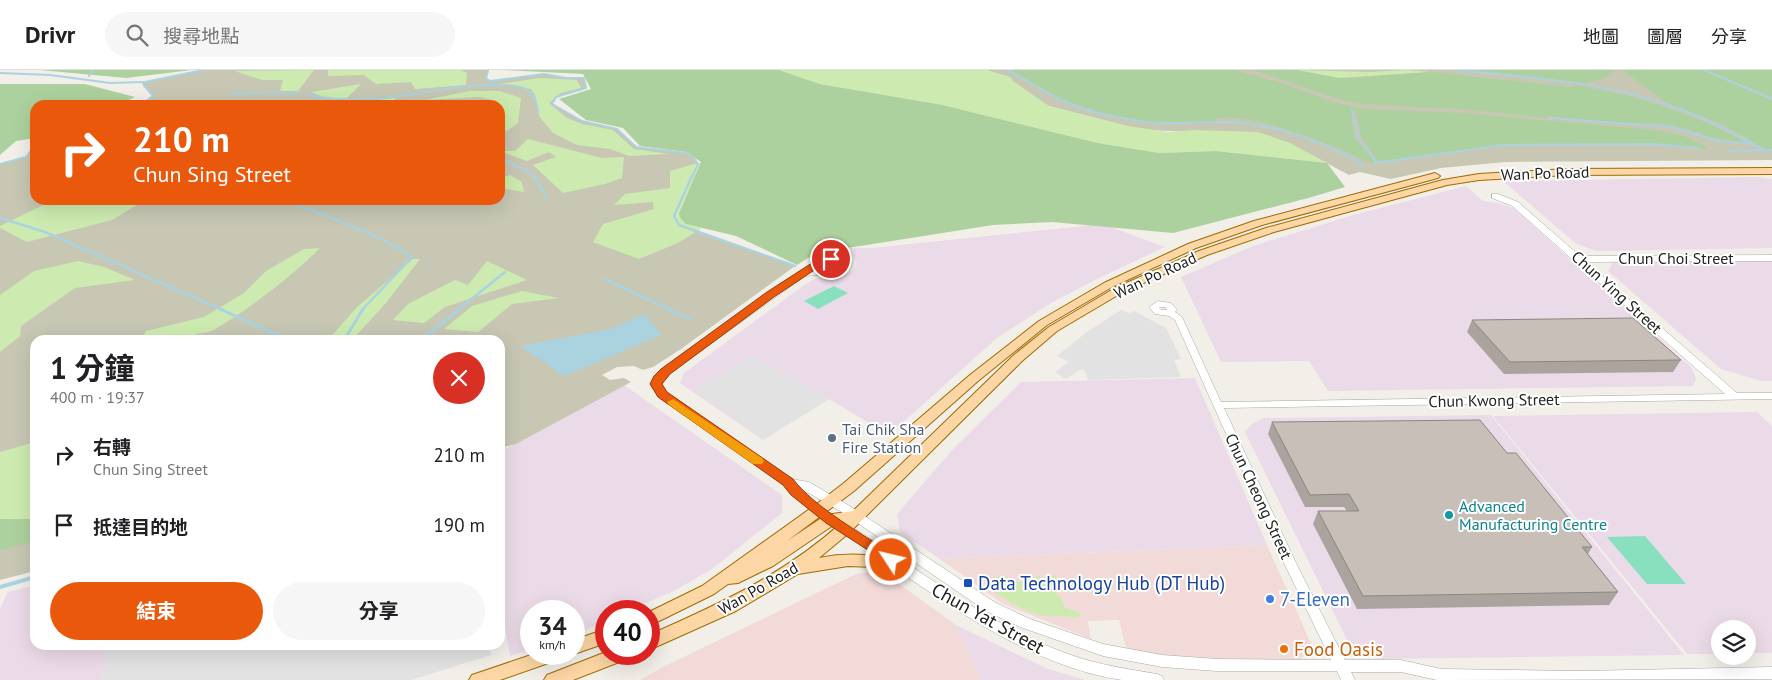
<!DOCTYPE html>
<html lang="zh-TW">
<head>
<meta charset="utf-8">
<style>
	body { margin:0; font-family:"PT Sans","Noto Sans TC",sans-serif; background:#f6f6f6; color:#202124; height:100vh; display:flex; flex-direction:column; font-size:19px; white-space:nowrap }
	* { box-sizing:border-box; margin:0 }
	p { font-size:16px; color:#757577 }
	.icon { flex:none; width:28px; height:28px; fill:none; stroke:currentColor; stroke-width:2; stroke-linecap:round; stroke-linejoin:round }
	.map { position:relative; flex:1; overflow:hidden }
	.panel { position:absolute; left:30px; top:265px; width:475px; height:315px; display:flex; flex-direction:column; background:#fff; border-radius:15px; box-shadow:0 5px 20px #0002 }
	.panel>* { flex:none }
	.hud { position:absolute; left:30px; top:30px; width:475px; height:105px; border-radius:15px; box-shadow:0 5px 20px #0002; background:#ea580c; color:#fff; overflow:hidden }
	.tools { position:absolute; left:1711px; top:550px; display:grid; gap:10px }
	.tools a { display:grid; place-items:center; width:45px; height:45px; border-radius:50%; background:#fff; box-shadow:0 5px 20px #0002; font-size:25px }
	.speed { position:absolute; left:520px; top:530px; display:flex; gap:10px; font-size:25px; font-weight:700; text-align:center }
	.speed>* { display:grid; place-content:center; width:65px; height:65px; border-radius:50%; background:#fff; box-shadow:0 5px 20px #0002; line-height:1 }
	.speed small { font-size:12px; font-weight:400 }
	.speed .limit { border:8px solid #d22; background:#fff; color:#111 }
	.pin { position:absolute; display:grid; place-items:center; width:42px; height:42px; color:#fff; margin:-21px; border:2px solid #fff; border-radius:50%; box-shadow:0 1px 5px #0007 }
	.me { position:absolute; width:55px; margin:-28px; rotate:305deg; stroke-linejoin:round; filter:drop-shadow(0 0 4px #0008) }
	.turn { display:flex; align-items:center; gap:18px; height:105px; padding:0 20px; font-size:22px }
	.turn .icon { width:65px; height:65px; stroke-width:2.5 }
	.turn b { display:block; font-size:35px; line-height:42px }
	.round { display:grid; place-items:center; flex:none; width:52px; height:52px; border-radius:26px; background:#f6f6f6 }
	.head { display:flex; align-items:center; justify-content:space-between; height:85px; padding:0 20px }
	h1 { font-size:30px; font-weight:700; line-height:38px }
	.primary-button { display:flex; gap:10px; margin-top:auto; padding:10px 20px }
	.primary-button a { flex:1; height:58px; border-radius:30px; background:#ea580c; color:#fff; font-size:20px; font-weight:700; line-height:58px; text-align:center }
	.primary-button a+a { background:#f6f6f6; color:#202124 }
	ul { padding:0; list-style:none }
	li { display:flex; align-items:center; gap:15px; height:70px; padding:0 20px }
	li div { flex:1 }
	li b { display:block; font-size:19px }
	li em { font-style:normal }
	header { display:flex; align-items:center; gap:30px; box-sizing:border-box; height:70px; padding:0 25px; background:#fff; border-bottom:1px solid #e0e0e0 }
	header strong { font-size:24px }
	nav { display:flex; gap:28px; margin-inline-start:auto; font-size:18px }
	.search { width:350px; height:45px; background:#f6f6f6; display:flex; align-items:center; gap:12px; box-sizing:border-box; padding:0 18px; border-radius:28px; color:#757577; font-size:19px }
	.map>svg:first-child { display:block }
	.commercial { fill:#f2dad9 }
	.industrial { fill:#ebdbe8 }
	.construction { fill:#c7c7b4 }
	.grass { fill:#cdebb0 }
	.forest { fill:#add19e }
	.pitch { fill:#88e0be }
	.parking { fill:#e2e2e2 }
	.water { fill:#aad3df }
	.lines { fill:none; stroke-linecap:round; stroke-linejoin:round }
	.stream-far3 { stroke:#aad3df; stroke-width:2 }
	.stream-far2 { stroke:#aad3df; stroke-width:2.5 }
	.stream-far1 { stroke:#aad3df; stroke-width:3 }
	.stream { stroke:#aad3df; stroke-width:4 }
	.minor-casing { stroke:#a9a9a9; stroke-width:1 }
	.major-casing { stroke:#a06b00; stroke-width:2 }
	.minor { fill:#fff; fill-rule:evenodd }
	.major { fill:#fcd6a4; fill-rule:evenodd }
	.wall { fill:#aba49e }
	.building { fill:#c7bfb8; stroke:#8b8681 }
	.route { fill:#ea580c; stroke:#983908 }
	.slow { fill:#f59e0b }
	.service-dot { fill:#5c6f8a; stroke:#fff; stroke-width:2 }
	.culture-dot { fill:#0f9aa8; stroke:#fff; stroke-width:2 }
	.transit-dot { fill:#1a4fb4; stroke:#fff; stroke-width:2 }
	.shop-dot { fill:#3f7fe0; stroke:#fff; stroke-width:2 }
	.food-dot { fill:#e8710a; stroke:#fff; stroke-width:2 }
	.labels { text-anchor:middle; stroke-width:4; stroke-linejoin:round; paint-order:stroke }
	.street-label { font-size:16px; fill:#222; stroke:#fff }
	.service-label { font-size:16px; fill:#4e5e75; stroke:#fff; text-anchor:start }
	.culture-label { font-size:16px; fill:#0d838f; stroke:#fff; text-anchor:start }
	.near-transit-label { font-size:19px; fill:#164399; stroke:#fff; text-anchor:start }
	.near-shop-label { font-size:19px; fill:#366cbe; stroke:#fff; text-anchor:start }
	.near-street-label { font-size:19px; fill:#222; stroke:#fff }
	.near-food-label { font-size:19px; fill:#c56008; stroke:#fff; text-anchor:start }
</style>
</head>
<body>
<header>
<strong>Drivr</strong>
<div class="search"><svg class="icon" aria-label="search" viewBox="0 0 24 24"><circle cx="10" cy="10" r="6"/><path d="M15 15l6 6"/></svg>搜尋地點</div>
<nav><a>地圖</a><a>圖層</a><a>分享</a></nav>
</header>
<div class="map">
<svg width="1772" height="610" viewBox="0 0 1772 610">
	<rect width="100%" height="100%" fill="#f2efe9"/>
	<!-- commercial -->
	<g class="commercial">
		<polygon points="1267,475 1313,578 1299,590 1183,589 1145,583 1126,578 1119,550 1088,551 1091,569 1003,534 940,489"/>
		<polygon points="870,502 895,511 956,555 981,610 640,610 663,597 856,504"/>
	</g>
	<!-- industrial -->
	<g class="industrial">
		<polygon points="1758,107 1772,109 1772,178 1596,181 1575,173 1503,111"/>
		<polygon points="1466,116 1483,131 1497,133 1513,138 1692,298 1696,309 1693,316 1328,321 1309,291 1221,292 1181,207 1253,176 1353,145"/>
		<polygon points="1103,154 1165,177 1097,209 1051,233 997,268 889,365 829,329 763,370 680,313 684,303 807,213 814,209 841,207 853,200 857,194 850,178 872,178"/>
		<polygon points="1772,191 1772,311 1761,311 1721,299 1608,201 1613,192"/>
		<polygon points="1195,308 1267,475 940,489 900,462 897,444 953,379 1021,312"/>
		<polygon points="624,315 782,425 782,443 712,499 674,521 627,541 606,541 606,550 588,559 574,564 574,541 531,541 531,579 510,586 500,529 500,382"/>
		<polygon points="1757,342 1772,356 1772,583 1748,583 1748,559 1720,559 1720,584 1687,584 1493,346"/>
		<polygon points="1491,345 1684,585 1378,589 1350,576 1245,362 1252,354 1263,348"/>
		<polygon points="35,515 35,575 109,575 101,610 0,610 0,539 3,532 8,522"/>
		<polygon points="956,555 1048,599 1085,610 981,610"/>
	</g>
	<!-- construction -->
	<g class="construction">
		<polygon points="203,0 488,0 486,9 490,11 544,4 566,8 584,8 586,18 556,27 552,34 582,51 617,59 636,77 686,83 693,87 698,94 687,159 795,196 681,279 653,297 643,300 634,296 617,297 602,305 610,310 624,308 631,312 516,374 500,378 500,270 35,270 35,501 0,510 0,94 26,87 35,75 35,130 500,130 500,35 140,35 153,26 143,14 145,12"/>
		<polygon points="982,0 1772,0 1772,90 1505,92 1441,98 1391,109 1360,102 1349,105 1289,73 1263,64 1142,60 1049,36"/>
	</g>
	<!-- grass -->
	<g class="grass">
		<polygon points="314,0 298,21 280,21 283,10 262,10 235,1"/>
		<polygon points="328,0 460,0 467,3 466,15 415,19 411,12 376,14 364,5 328,6"/>
		<polygon points="779,0 987,0 1010,7 1013,11 1049,36 1128,56 1168,62 1196,60 1258,62 1290,73 1327,93 1216,81 1159,83 1098,73 943,35 820,14"/>
		<polygon points="1296,0 1370,2 1406,0 1431,2 1339,8"/>
		<polygon points="539,8 577,10 581,18 561,23 549,33 567,48 582,54 613,60 634,79 669,84 629,86 610,79 577,75 553,63 539,46 535,25 531,19 499,14"/>
		<polygon points="361,14 347,28 326,28 311,22"/>
		<polygon points="470,21 499,21 521,28 518,53 507,61 500,59 500,35 495,35 496,31 480,27 425,30"/>
		<polygon points="395,28 395,31 387,35 317,35 322,32 345,33"/>
		<polygon points="528,69 602,88 624,87 622,108 605,114 563,123 533,95 556,87 549,82 527,91 500,81 515,81"/>
		<polygon points="701,92 679,144 686,154 702,158 678,173 639,189 593,172 603,154 654,139 653,132 614,135 625,124 670,118 670,101"/>
		<polygon points="510,105 522,112 524,122 500,118 500,108"/>
		<polygon points="54,130 145,130 112,150 27,172 0,158 0,156"/>
		<path d="M320 178C290 208 254 235 217 258 207 265 195 261 186 270H142L146 261 204 247 244 223 266 201 304 179Z"/>
		<polygon points="413,189 420,189 386,233 352,270 328,270 357,237"/>
		<polygon points="78,191 104,197 135,210 75,218 21,256 20,266 0,282 0,225 34,201"/>
		<polygon points="487,191 527,210 445,237 424,253 393,250 408,234 455,210 468,215"/>
		<polygon points="522,221 559,228 512,234 478,262 444,259 472,236"/>
		<polygon points="35,372 35,449 0,449 0,382"/>
		<path d="M1005 505 1013 512H1031L1035 507 1040 506 1041 511H1048L1052 505 1056 506 1058 512 1054 514 1057 525 1061 527 1065 538 1079 542 1080 545 1076 548C1065 545 1056 547 1045 546 1026 543 1009 532 994 522L993 519 996 514 993 510 998 506Z"/>
	</g>
	<!-- forest -->
	<g class="forest">
		<polygon points="40,0 192,0 126,8"/>
		<polygon points="503,0 779,0 820,14 943,35 1098,73 1159,83 1216,81 1327,93 1345,117 1312,127 1173,163 1052,152 993,155 835,180 808,188 797,195 736,166 686,154 681,149 679,144 701,92 686,82 640,76 623,58 586,50 559,29 591,19 583,4"/>
		<path d="M1008 0H1232L1278 12 1336 33 1363 39 1462 43 1653 60 1682 65 1707 77 1705 79 1667 74 1642 73 1504 74 1379 92 1361 67 1356 41 1351 40 1355 68 1375 92 1370 93C1345 79 1234 35 1213 51L1150 53 1095 41 1061 29Z"/>
		<path d="M1250 0H1296L1339 8H1350L1431 2 1570 17 1577 15C1638 26 1691 42 1745 72L1713 68 1690 60 1665 54 1603 52 1549 46 1548 48 1462 39 1360 34C1323 27 1288 8 1250 0Z"/>
		<path d="M1470 0H1615C1608 9 1594 11 1583 13Z"/>
		<polygon points="1622,0 1702,0 1772,29 1772,80 1767,80 1722,54 1668,34"/>
		<polygon points="1707,0 1772,0 1772,27"/>
		<polygon points="0,14 85,14 135,27 119,35 35,35 35,68 16,71 0,85"/>
		<polygon points="0,449 35,449 35,471 0,480"/>
	</g>
	<!-- pitch -->
	<g class="pitch">
		<polygon points="834,216 848,223 818,239 804,231"/>
		<polygon points="1645,466 1686,514 1647,514 1607,467"/>
	</g>
	<!-- parking -->
	<g class="parking">
		<polygon points="1121,240 1130,243 1134,241 1166,258 1181,289 1174,290 1181,307 1088,310 1085,301 1081,299 1066,309 1055,302 1069,292 1057,286 1087,262"/>
		<polygon points="753,286 812,319 829,329 763,370 694,319"/>
		<polygon points="109,575 490,575 491,585 411,610 101,610"/>
	</g>
	<!-- water -->
	<polygon class="water" points="644,244 661,265 564,306 520,276 611,259"/>
	<g class="lines">
		<!-- stream-far3 -->
		<g class="stream-far3">
			<polyline points="488,0 486,9 490,11 544,4 566,8 584,8 586,18 556,27 552,34 582,51 617,59 636,77 686,83 693,87 698,94 692,107"/>
			<path d="M1007 0C1024 8 1040 19 1057 28 1082 41 1112 47 1141 51 1170 56 1198 51 1228 52 1275 54 1320 70 1361 93L1360 98"/>
			<path d="M1456 0C1529 7 1605 12 1674 37 1706 48 1735 64 1764 80"/>
			<polyline points="1704,0 1772,29"/>
			<polyline points="0,3 50,5 110,13 145,12"/>
			<polyline points="89,6 93,0"/>
			<polyline points="229,24 275,22 286,24 300,22"/>
			<path d="M308 25C330 29 351 31 373 29 406 27 499 6 526 19 534 23 537 34 538 42"/>
			<polyline points="140,35 153,26 143,14 145,12 203,0"/>
			<polyline points="1352,40 1358,68 1377,92"/>
			<polyline points="1550,48 1672,57 1719,71 1752,74"/>
			<polyline points="1727,81 1772,80"/>
			<polyline points="500,88 522,98 535,107"/>
			<polyline points="1374,93 1503,75 1653,74 1699,78"/>
			<polyline points="0,94 26,87 35,75"/>
		</g>
		<!-- stream-far2 -->
		<g class="stream-far2">
			<polyline points="534,106 546,126"/>
			<polyline points="692,106 674,146 679,155 795,196"/>
			<path d="M284 130C327 147 373 161 412 187L362 240"/>
			<polyline points="0,148 45,162 223,240"/>
			<polyline points="604,209 671,240"/>
			<polyline points="458,240 505,202"/>
		</g>
		<!-- stream-far1 -->
		<g class="stream-far1">
			<polyline points="220,239 288,270"/>
			<polyline points="668,239 690,249"/>
			<polyline points="344,270 363,239"/>
			<polyline points="421,270 460,239"/>
		</g>
		<!-- stream -->
		<polyline class="stream" points="0,517 35,507"/>
		<!-- minor casing -->
		<g class="minor-casing">
			<path id="minor" d="M1492 124H1498L1518 132 1580 186 1772 185V191L1586 192 1737 323H1772V329L1224 338 1297 495 1345 590H1401L1441 599 1584 601 1772 597V609L1437 610 1401 602H1351L1355 610H1341L1337 601H1217L1162 597 1103 586 1020 557 986 541 840 441 800 418C823 442 853 457 880 475 941 516 1002 561 1071 585 1099 595 1128 599 1157 604L1162 606 1164 610C1150 610 1136 610 1122 610 1032 597 947 534 874 484 842 462 809 444 784 415L658 327 651 314 658 302 798 202C814 194 829 177 845 195L843 201 831 204 805 206 666 306 661 314 666 323 791 409 809 412 848 435 996 533 1030 549 1103 574 1162 585 1217 589 1331 590 1285 495 1175 250 1169 246 1155 244 1149 237 1158 231 1171 233 1177 240 1175 242 1182 247 1221 332 1725 324 1512 136 1492 128ZM829 192 837 196 836 197 814 199ZM1159 237H1165L1167 240H1161Z"/>
		</g>
		<!-- major casing -->
		<g class="major-casing">
			<g id="major">
				<path d="M1772 98V104L1567 105 1479 110 1447 115 1274 162 1207 185 1123 222 1057 261 1022 291 849 463 819 488C848 482 877 484 906 493L908 497 906 501 900 503 873 497 848 496 798 504 736 541 649 580V565C717 535 785 504 841 453L835 454 773 496 738 513 728 514 714 524 649 556V542L702 516 814 436 844 413 970 305 1039 251 1104 213 1188 174 1254 151 1435 103 1440 106 1438 108 1262 155 1196 178 1112 217 1047 255 978 311 854 421 787 471 826 445 853 441 1014 285 1049 257 1115 218 1199 181 1266 158 1443 110 1479 104 1567 99Z"/>
				<polygon points="606,559 606,573 574,584 573,584 574,570"/>
				<polygon points="606,582 606,584 630,584 627,589 573,610 544,610 547,605"/>
				<polygon points="534,584 563,584 560,589 500,610 469,610 472,605"/>
			</g>
		</g>
		<!-- minor -->
		<use href="#minor" class="minor"/>
		<!-- major -->
		<use href="#major" class="major"/>
	</g>
	<!-- wall -->
	<g class="wall">
		<polygon points="1472,250 1681,290 1673,302 1504,304 1467,262"/>
		<polygon points="1272,352 1507,383 1592,477 1588,484 1618,522 1609,535 1357,539 1313,454 1318,441 1347,441 1344,437 1305,437 1268,364"/>
	</g>
	<!-- building -->
	<g class="building">
		<polygon points="1633,248 1681,290 1510,292 1472,250"/>
		<polygon points="1480,350 1507,383 1516,383 1592,477 1582,477 1618,522 1363,526 1318,441 1359,441 1349,424 1310,425 1272,352"/>
	</g>
	<!-- route -->
	<path class="route" d="M831 186 835 187V191L822 195 774 227 670 304 662 314 667 322 793 409C815 438 864 465 896 486L898 490 896 493 891 495 826 453 791 425 783 415 658 327 650 314 654 306 661 299 767 222 815 191Z"/>
	<!-- slow -->
	<polygon class="slow" points="673,329 762,388 764,391 762,394 753,394 669,335 667,332"/>
	<!-- markers -->
	<circle class="service-dot" cx="832" cy="368" r="5"/>
	<circle class="culture-dot" cx="1449" cy="445" r="5"/>
	<rect class="transit-dot" x="963" y="508" width="10" height="10" rx="2.5"/>
	<circle class="shop-dot" cx="1270" cy="529" r="5"/>
	<circle class="food-dot" cx="1284" cy="579" r="5"/>
	<g class="labels">
		<!-- street labels -->
		<g class="street-label">
			<text transform="translate(1545 103) rotate(-2)" y="6">Wan Po Road</text>
			<text x="1676" y="194">Chun Choi Street</text>
			<text transform="translate(1155 205) rotate(-25)" y="6">Wan Po Road</text>
			<text transform="translate(1617 222) rotate(42)" y="6">Chun Ying Street</text>
			<text transform="translate(1494 330) rotate(-1)" y="6">Chun Kwong Street</text>
			<text transform="translate(1259 426) rotate(65)" y="6">Chun Cheong Street</text>
			<text transform="translate(758 518) rotate(-30)" y="6">Wan Po Road</text>
		</g>
		<!-- service labels -->
		<g class="service-label">
			<text x="842" y="365">Tai Chik Sha<tspan x="842" dy="18">Fire Station</tspan></text>
		</g>
		<!-- culture labels -->
		<g class="culture-label">
			<text x="1459" y="442">Advanced<tspan x="1459" dy="18">Manufacturing Centre</tspan></text>
		</g>
		<!-- near-transit labels -->
		<g class="near-transit-label">
			<text x="978" y="520">Data Technology Hub (DT Hub)</text>
		</g>
		<!-- near-shop labels -->
		<g class="near-shop-label">
			<text x="1280" y="536">7-Eleven</text>
		</g>
		<!-- near-street labels -->
		<g class="near-street-label">
			<text transform="translate(988 548) rotate(29)" y="7">Chun Yat Street</text>
		</g>
		<!-- near-food labels -->
		<g class="near-food-label">
			<text x="1294" y="586">Food Oasis</text>
		</g>
	</g>
</svg>
<div class="tools">
<a><svg class="icon" aria-label="layers" viewBox="0 0 24 24"><path d="M12 4l9 5-9 5-9-5zM3 14l9 5 9-5"/></svg></a>
</div>
<div class="speed"><div>34<small>km/h</small></div><div class="limit">40</div></div>
<div class="pin" style="left:831px;top:189px;background:#d93025"><svg class="icon" aria-label="arrive" viewBox="0 0 24 24"><path d="M6 21V4h12l-3 4 3 4H6"/></svg></div>
<svg class="me" style="left:891px;top:490px" viewBox="-20 -20 40 40"><circle r="17" fill="#ea580c" stroke="#fff" stroke-width="3"/><path d="M0-11L8 9 0 5-8 9z" fill="#fff"/></svg>
<div class="hud">
<div class="turn"><svg class="icon" aria-label="right" viewBox="0 0 24 24"><path d="M7 20v-9h11M14 6l5 5-5 5"/></svg><div><b>210 m</b>Chun Sing Street</div></div>
</div>
<section class="panel">
<div class="head"><div><h1>1 分鐘</h1><p>400 m · 19:37</p></div><a class="round" style="background:#d93025;color:#fff"><svg class="icon" aria-label="close" viewBox="0 0 24 24"><path d="M6 6l12 12M18 6L6 18"/></svg></a></div>
<ul>
<li><svg class="icon" aria-label="right" viewBox="0 0 24 24"><path d="M7 20v-9h11M14 6l5 5-5 5"/></svg><div><b>右轉</b><p>Chun Sing Street</p></div><em>210 m</em></li>
<li><svg class="icon" aria-label="arrive" viewBox="0 0 24 24"><path d="M6 21V4h12l-3 4 3 4H6"/></svg><div><b>抵達目的地</b></div><em>190 m</em></li>
</ul>
<div class="primary-button"><a>結束</a><a>分享</a></div>
</section>
</div>
</body>
</html>
